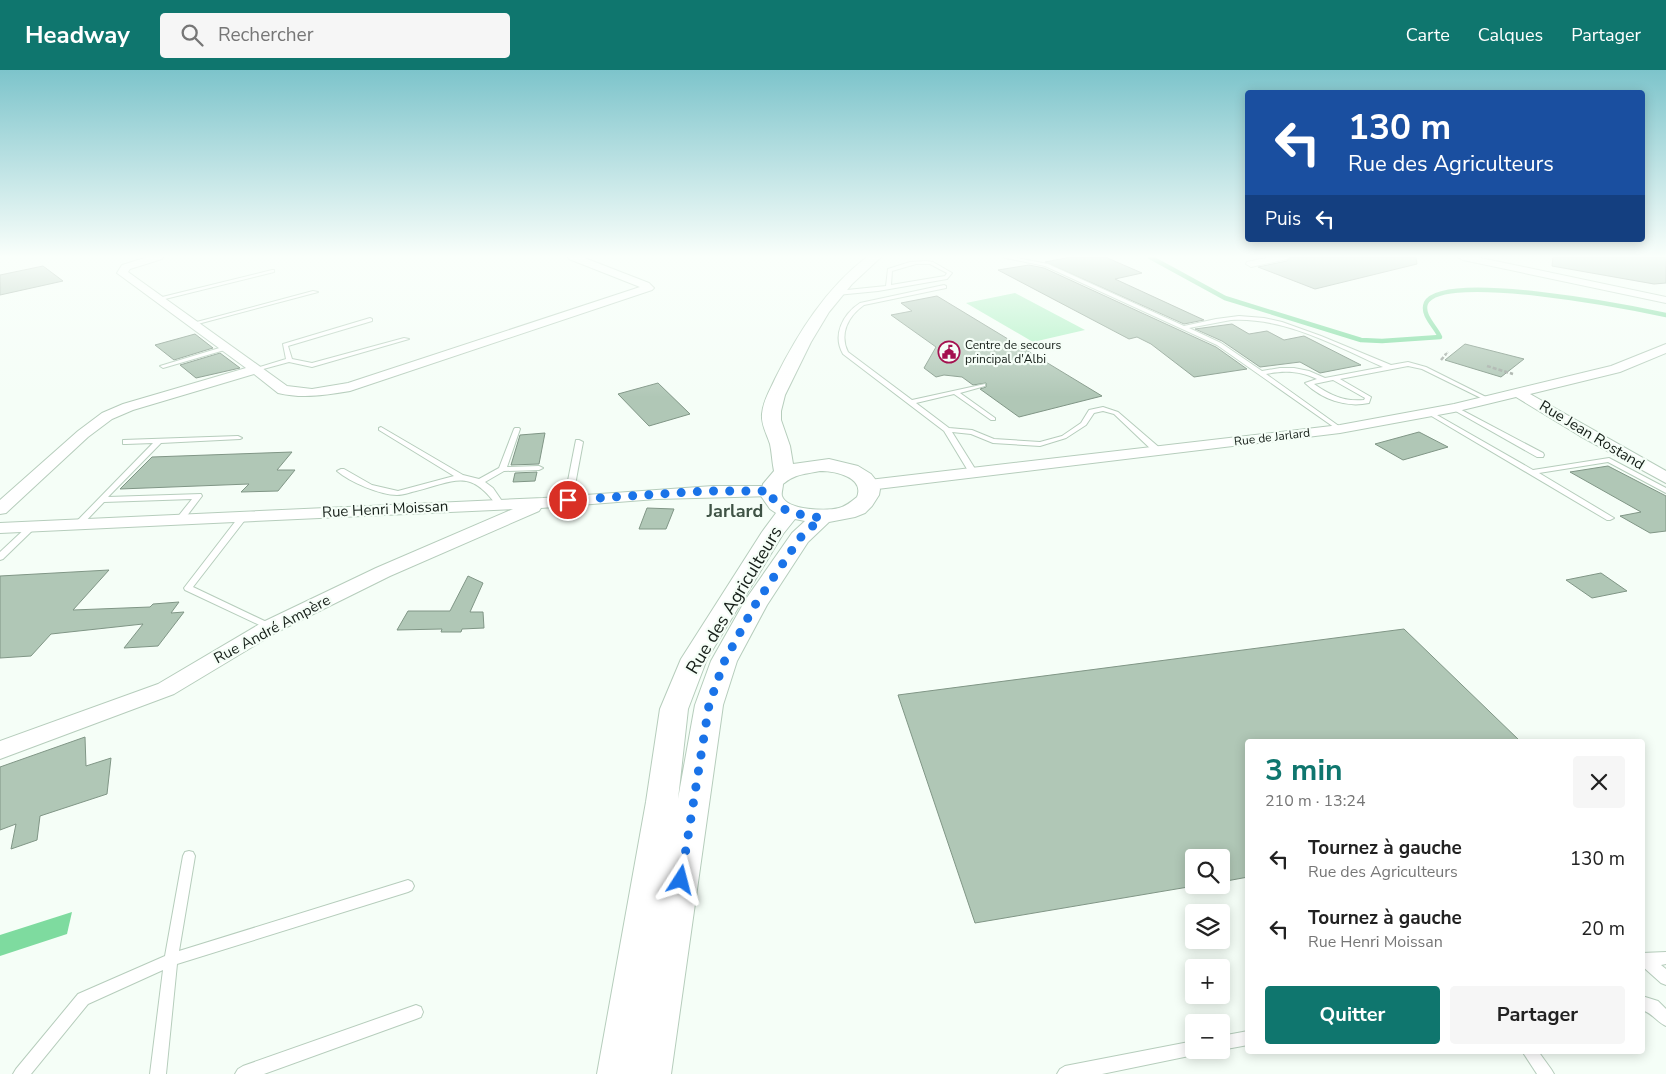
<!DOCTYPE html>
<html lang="fr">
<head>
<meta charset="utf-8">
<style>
	body { margin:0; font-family:"Nunito Sans",sans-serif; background:#f6f6f6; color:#222; height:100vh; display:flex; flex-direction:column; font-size:19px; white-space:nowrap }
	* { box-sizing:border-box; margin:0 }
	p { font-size:16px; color:#767676 }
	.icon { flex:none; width:28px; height:28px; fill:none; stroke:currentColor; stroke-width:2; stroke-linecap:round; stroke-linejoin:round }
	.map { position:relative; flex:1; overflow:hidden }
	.side { position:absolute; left:1245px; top:669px; width:400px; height:315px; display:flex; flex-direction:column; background:#fff; border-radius:5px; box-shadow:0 2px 12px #0003 }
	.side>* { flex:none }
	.guide { position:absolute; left:1245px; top:20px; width:400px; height:152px; border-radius:5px; box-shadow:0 2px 12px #0003; background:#1a4fa0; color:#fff; overflow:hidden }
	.controls { position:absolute; left:1185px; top:779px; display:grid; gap:10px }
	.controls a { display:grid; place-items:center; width:45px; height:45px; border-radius:5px; background:#fff; box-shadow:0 2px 12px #0003; font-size:25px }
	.pin { position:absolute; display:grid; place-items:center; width:42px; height:42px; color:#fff; margin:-21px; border:2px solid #fff; border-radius:50%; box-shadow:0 1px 5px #0007 }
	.me { position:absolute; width:55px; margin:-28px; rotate:9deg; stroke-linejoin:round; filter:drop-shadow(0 0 4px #0008) }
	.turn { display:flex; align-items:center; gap:18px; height:105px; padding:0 20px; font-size:22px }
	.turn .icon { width:65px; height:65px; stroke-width:2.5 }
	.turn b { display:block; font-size:35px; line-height:42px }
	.then { display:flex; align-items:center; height:48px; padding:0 20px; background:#0003; gap:10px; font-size:19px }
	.round { display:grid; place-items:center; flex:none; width:52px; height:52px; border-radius:5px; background:#f6f6f6 }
	.headline { display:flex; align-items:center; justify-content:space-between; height:85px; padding:0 20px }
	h1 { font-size:30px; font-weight:700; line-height:38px; color:#0f766e }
	.primary-button { display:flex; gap:10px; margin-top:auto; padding:10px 20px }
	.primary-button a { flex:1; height:58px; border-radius:5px; background:#0f766e; color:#fff; font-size:20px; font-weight:700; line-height:58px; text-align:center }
	.primary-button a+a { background:#f6f6f6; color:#222 }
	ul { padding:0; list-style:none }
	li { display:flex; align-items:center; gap:15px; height:70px; padding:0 20px }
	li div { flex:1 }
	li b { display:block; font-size:19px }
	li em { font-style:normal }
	header { display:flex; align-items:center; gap:30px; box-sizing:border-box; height:70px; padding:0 25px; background:#0f766e; color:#fff }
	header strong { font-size:24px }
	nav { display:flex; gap:28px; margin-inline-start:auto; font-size:18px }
	.search { width:350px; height:45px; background:#f6f6f6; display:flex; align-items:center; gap:12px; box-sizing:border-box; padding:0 18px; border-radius:5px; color:#767676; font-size:19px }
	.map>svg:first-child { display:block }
	.green { fill:#acf0c2 }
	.water { fill:#7edb9f }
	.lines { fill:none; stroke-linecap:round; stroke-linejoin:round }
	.stream { stroke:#7edb9f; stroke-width:4.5 }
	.building { fill:#b0c7b6; stroke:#809686 }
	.service-casing { stroke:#b6cdbc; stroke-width:2 }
	.minor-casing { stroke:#b6cdbc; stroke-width:2 }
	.tertiary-casing { stroke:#b6cdbc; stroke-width:2 }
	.path-far1 { stroke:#a3aca5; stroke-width:2; stroke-dasharray:3 1; stroke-linecap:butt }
	.path { stroke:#a3aca5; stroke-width:2.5; stroke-dasharray:4 2; stroke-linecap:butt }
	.service { fill:#fff; fill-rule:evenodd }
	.minor { fill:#fff; fill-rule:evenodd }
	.tertiary { fill:#fff; fill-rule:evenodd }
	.route { stroke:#1a73e8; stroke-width:9; stroke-dasharray:0 16.2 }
	.labels { text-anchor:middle; stroke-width:4.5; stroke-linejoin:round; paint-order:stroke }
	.far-poi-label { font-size:12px; fill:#161f19; stroke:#f5fef7; text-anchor:start }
	.far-street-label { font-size:12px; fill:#161f19; stroke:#f5fef7 }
	.street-label { font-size:15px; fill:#161f19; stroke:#f5fef7 }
	.quarter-label { font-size:18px; font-weight:bold; fill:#3f5345; stroke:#f5fef7 }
	.near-street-label { font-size:18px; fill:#161f19; stroke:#f5fef7 }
</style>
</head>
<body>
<header>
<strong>Headway</strong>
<div class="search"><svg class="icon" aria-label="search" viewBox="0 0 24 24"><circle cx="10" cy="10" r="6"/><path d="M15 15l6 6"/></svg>Rechercher</div>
<nav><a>Carte</a><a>Calques</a><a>Partager</a></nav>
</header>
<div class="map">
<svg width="1666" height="1004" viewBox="0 0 1666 1004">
	<rect width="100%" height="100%" fill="#f5fef7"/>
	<!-- green -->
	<polygon class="green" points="1015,223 1085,260 1033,272 966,233"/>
	<!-- water -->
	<polygon class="water" points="72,842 67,864 0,886 0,865"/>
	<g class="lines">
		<!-- stream -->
		<path class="stream" d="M1150 187 1225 228 1361 270 1382 271 1440 267C1436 257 1421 245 1426 233 1442 200 1633 238 1666 245"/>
	</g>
	<!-- building -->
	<g class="building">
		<polygon points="1071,187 1105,187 1142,203 1115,209 1204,250 1184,254 1045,192"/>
		<polygon points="1290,187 1416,187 1417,194 1315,219 1258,197 1287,191"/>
		<polygon points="1553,187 1666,187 1666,213 1654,214 1552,196"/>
		<polygon points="1029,195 1044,198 1216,277 1247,299 1194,307 1151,274 1137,267 1129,269 998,200"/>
		<polygon points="43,196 63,211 0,225 0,205"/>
		<polygon points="937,226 1102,326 1019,347 980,319 986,317 986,313 973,315 962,307 944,305 936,307 924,298 936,277 891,245 912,241 901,233"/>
		<polygon points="1232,254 1249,264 1267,261 1284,270 1304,266 1361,295 1320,303 1300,292 1260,297 1222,271 1195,259"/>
		<polygon points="195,264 213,278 174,290 155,275"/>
		<polygon points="1465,274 1524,289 1501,307 1445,290"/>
		<polygon points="220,283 240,298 196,308 180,295"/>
		<polygon points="658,313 690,344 649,356 618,324"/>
		<polygon points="1419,362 1448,377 1403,390 1375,374"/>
		<polygon points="545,363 539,394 511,395 520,365"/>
		<polygon points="292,382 277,400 295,400 278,421 241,422 249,414 120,419 152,387"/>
		<polygon points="1608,396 1666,426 1666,461 1650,463 1620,446 1641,442 1570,402"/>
		<polygon points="537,402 535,411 513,412 515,403"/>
		<polygon points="647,438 674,439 666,459 639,459"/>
		<polygon points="109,500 73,540 150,537 153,534 179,532 171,543 184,542 158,576 124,578 143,554 51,564 31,586 0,588 0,506"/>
		<polygon points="1601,503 1627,521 1592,528 1566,510"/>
		<polygon points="468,506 483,513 470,542 483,542 484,558 462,559 461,562 441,562 442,559 397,560 408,541 450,541"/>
		<polygon points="1404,559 1520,671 1248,671 1248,807 1221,812 1221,788 1194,788 1194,815 1200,815 975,853 898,625"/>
		<polygon points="85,667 86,696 111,688 107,724 40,746 37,770 11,779 16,754 0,760 0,697"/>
	</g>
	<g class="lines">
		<!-- service casing -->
		<g class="service-casing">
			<g id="service">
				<path d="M1004 187H1012L1048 194 1184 256 1216 249 1239 246 1264 248 1282 252 1321 266 1391 295 1408 292 1426 297 1490 329 1489 330H1485L1422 299 1408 296 1340 309 1371 327 1369 333C1345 338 1322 329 1305 313L1317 309C1300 301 1285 300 1266 304L1343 359 1342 360H1338L1217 275 1045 196 1006 188ZM1231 250C1285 247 1336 276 1383 297L1325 308 1309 301 1294 298H1280L1262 301 1221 273 1189 258ZM1333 310 1365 328 1364 330C1344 332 1330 325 1314 314Z"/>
				<path d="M926 191 933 192 952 203 947 209 878 221 837 225 834 223 837 221 886 216 888 199 910 192ZM916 194H930L947 203 945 206 891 215 892 201Z"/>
				<polygon points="272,200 274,200 274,202 157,231 154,229"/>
				<path d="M944 215 946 216V218L864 235C848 246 839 264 848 282L912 330 985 314V316L960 323 995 348V350H991L954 324 916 333 949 358 972 360 994 369 1040 372 1062 366 1081 353 1089 340 1103 337 1118 342 1161 379V383H1155L1114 344 1103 341 1094 343 1086 355 1066 368 1040 376 993 373 971 364 952 362 977 402 976 404H970L944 361 843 284C832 265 843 244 860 233Z"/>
				<polygon points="313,221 318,222 194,255 189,254"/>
				<polygon points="370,248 372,249 372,251 288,276 292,289 312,293 404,268 409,269 312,297 289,292 256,301 253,299 286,289 283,274"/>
				<polygon points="226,276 228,277 228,279 163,298 160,296"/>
				<polygon points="1454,336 1543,383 1544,385 1543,387 1537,387 1452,339 1452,337"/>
				<polygon points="1430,341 1533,400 1609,388 1666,418 1666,423 1608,392 1539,403 1614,448 1610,450 1607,450 1428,344 1428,342"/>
				<path d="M381 357 463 405 479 409 499 398 514 359 515 358H519L520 359 507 397 539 396 543 398 539 400 504 401 485 412 493 418 504 434 500 436H497C470 398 455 411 416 421 411 422 403 425 397 425 380 425 350 412 337 401L341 399H344L372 415 398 421 454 406 379 360V358Z"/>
				<polygon points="238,366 242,368 240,369 161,373 108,427 201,424 202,426 183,451 180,451 176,449 192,429 104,432 81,456 75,456 74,454 153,373 126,374 123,374 123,370"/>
				<polygon points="576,370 579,370 583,372 572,431 568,433 564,431"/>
				<polygon points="241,444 247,444 248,446 193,517 273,555 275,557 273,559 270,560 185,520 184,518"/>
				<polygon points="30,454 33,454 37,456 3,489 0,490 0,482"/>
				<polygon points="189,781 193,782 195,786 179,881 408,810 412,812 414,816 412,820 408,822 177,894 166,1004 150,1004 163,900 88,934 31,1004 13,1004 16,999 78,924 165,886 183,786 185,782"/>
				<polygon points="1666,882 1666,894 1661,895 1666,899 1666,915 1661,913 1642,896 1642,883"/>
				<path d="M1642 926 1658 931 1666 939V956C1657 952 1652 943 1642 940Z"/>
				<polygon points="416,935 421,937 423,942 421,947 416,949 264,1004 235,1004 238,999 243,996"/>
				<polygon points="1248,961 1248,975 1221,980 1220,980 1221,980 1221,966"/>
				<polygon points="1194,971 1194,980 1201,980 1199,983 1194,985 1102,1004 1057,1004 1060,999 1065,996"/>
				<polygon points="1522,981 1538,981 1551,999 1554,1004 1537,1004"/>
			</g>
		</g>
		<!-- minor casing -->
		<g class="minor-casing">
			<g id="minor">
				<path d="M148 187H163L162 189 130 199 128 202 287 316 312 319 348 313 640 217 569 189 568 187H582L649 213 654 218 652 220 350 321C326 325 303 329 278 323L254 304 133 340 112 349 88 367 6 443 0 444V430L78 361 102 343 123 334 246 298 117 203 122 195Z"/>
				<polygon points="1270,187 1288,187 1287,189 1251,197 1246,194 1247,192"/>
				<polygon points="1458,187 1476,187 1666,227 1666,233 1463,190"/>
				<polygon points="1666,274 1666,283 1620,302 1530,324 1666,401 1666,413 1580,366 1516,327 1454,342 1340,363 869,420 863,418 861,415 863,412 869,410 1340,355 1454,334 1611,296"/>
				<polygon points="713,416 770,416 776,417 778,421 776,425 770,426 656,429 541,438 539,441 390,506 277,562 174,624 0,689 0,671 158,614 263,552 376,498 513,439 0,463 0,453 543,428"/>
			</g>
		</g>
		<!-- tertiary casing -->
		<g class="tertiary-casing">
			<path id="tertiary" d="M867 187H881L852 214 829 242 811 272 785 325 781 341V350L790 376 793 394 829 389 858 396 871 404 875 409 880 419 879 425 872 436 865 443 855 447 829 452 808 472 767 535 737 591 723 635 671 1004H597L646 732 660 639 681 589 762 462 776 443 770 439 761 426 763 414 774 401C772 392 772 383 770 374 767 364 761 355 762 344 763 331 770 320 775 309 798 263 826 218 867 187ZM820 401C835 401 865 407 857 427 851 432 846 436 839 438 828 441 787 441 782 426 781 423 783 418 783 414 794 404 806 404 820 401ZM795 449 805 451 792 463 746 529 711 591 695 635 678 729 688 639 707 589 783 464Z"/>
		</g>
		<!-- path-far1 -->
		<polyline class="path-far1" points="1445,285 1448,282"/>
		<!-- path -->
		<g class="path">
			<polyline points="1441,290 1446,284"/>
			<polyline points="1487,296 1513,304"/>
		</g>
		<!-- service -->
		<use href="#service" class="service"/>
		<!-- minor -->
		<use href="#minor" class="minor"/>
		<!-- tertiary -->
		<use href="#tertiary" class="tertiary"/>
	</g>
	<!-- sky -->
	<linearGradient id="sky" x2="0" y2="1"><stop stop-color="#7dc4cb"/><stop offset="0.57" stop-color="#fafffb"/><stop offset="1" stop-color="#fafffb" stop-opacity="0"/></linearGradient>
	<rect width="1666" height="327" fill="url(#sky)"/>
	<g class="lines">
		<!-- route -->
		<path class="route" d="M568 430 706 421H770C776 444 801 444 821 448L800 468 755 535 724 592 709 635 681 810"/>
	</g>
	<!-- icons -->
	<defs>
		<g id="civic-ring" transform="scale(1.125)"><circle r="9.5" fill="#f5fef7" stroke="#a4114f" stroke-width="1.5"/><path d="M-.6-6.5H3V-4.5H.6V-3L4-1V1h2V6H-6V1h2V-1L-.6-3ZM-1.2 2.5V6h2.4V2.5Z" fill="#a4114f"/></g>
	</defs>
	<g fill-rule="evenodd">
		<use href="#civic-ring" x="949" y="282"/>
	</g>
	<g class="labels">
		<!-- far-poi labels -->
		<g class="far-poi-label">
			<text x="965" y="279">Centre de secours<tspan x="965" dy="14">principal d'Albi</tspan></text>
		</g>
		<!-- far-street labels -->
		<g class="far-street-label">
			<text transform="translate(1272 367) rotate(-7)" y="4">Rue de Jarlard</text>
		</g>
		<!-- street labels -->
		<g class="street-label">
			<text transform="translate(1592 365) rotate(31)" y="5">Rue Jean Rostand</text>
			<text transform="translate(385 439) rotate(-3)" y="5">Rue Henri Moissan</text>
			<text transform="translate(272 559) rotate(-28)" y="5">Rue André Ampère</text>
		</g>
		<!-- quarter labels -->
		<g class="quarter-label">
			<text x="735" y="447">Jarlard</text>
		</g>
		<!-- near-street labels -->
		<g class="near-street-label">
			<text transform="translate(734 530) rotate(-59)" y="6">Rue des Agriculteurs</text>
		</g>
	</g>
</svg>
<div class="controls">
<a><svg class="icon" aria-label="search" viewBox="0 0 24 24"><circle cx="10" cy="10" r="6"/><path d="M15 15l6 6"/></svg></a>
<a><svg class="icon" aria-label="layers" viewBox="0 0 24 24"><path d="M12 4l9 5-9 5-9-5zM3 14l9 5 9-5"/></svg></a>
<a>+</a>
<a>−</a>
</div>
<div class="pin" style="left:568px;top:430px;background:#d93025"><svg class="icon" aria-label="arrive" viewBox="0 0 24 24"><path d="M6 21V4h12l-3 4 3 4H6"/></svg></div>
<svg class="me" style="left:681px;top:810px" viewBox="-20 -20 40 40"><path d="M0-17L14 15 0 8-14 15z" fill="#1a73e8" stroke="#fff" stroke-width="4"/></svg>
<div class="guide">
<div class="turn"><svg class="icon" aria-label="left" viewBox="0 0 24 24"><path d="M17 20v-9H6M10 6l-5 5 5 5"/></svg><div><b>130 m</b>Rue des Agriculteurs</div></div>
<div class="then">Puis<svg class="icon" aria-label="left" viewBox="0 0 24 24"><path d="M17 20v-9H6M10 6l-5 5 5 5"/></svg></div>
</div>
<section class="side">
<div class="headline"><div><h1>3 min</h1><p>210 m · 13:24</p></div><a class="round"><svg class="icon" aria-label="close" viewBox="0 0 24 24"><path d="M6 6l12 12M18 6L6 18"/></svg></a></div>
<ul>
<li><svg class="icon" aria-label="left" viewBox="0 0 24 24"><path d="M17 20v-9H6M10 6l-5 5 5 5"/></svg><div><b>Tournez à gauche</b><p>Rue des Agriculteurs</p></div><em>130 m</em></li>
<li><svg class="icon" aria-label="left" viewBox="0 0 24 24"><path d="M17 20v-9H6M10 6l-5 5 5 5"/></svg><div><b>Tournez à gauche</b><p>Rue Henri Moissan</p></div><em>20 m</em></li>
</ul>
<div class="primary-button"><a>Quitter</a><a>Partager</a></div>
</section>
</div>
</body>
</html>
